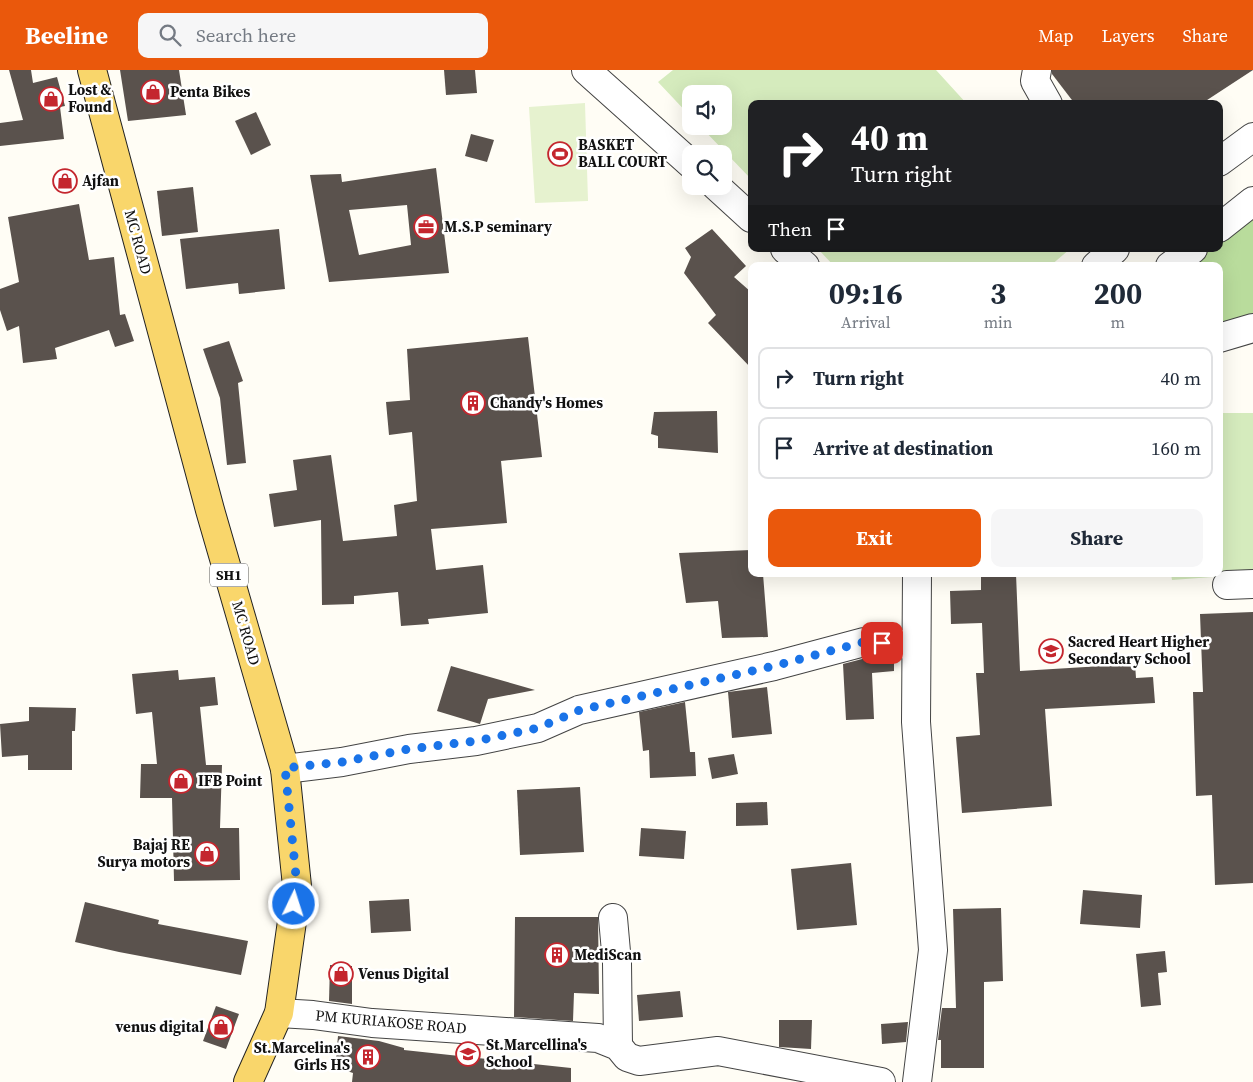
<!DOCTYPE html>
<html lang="en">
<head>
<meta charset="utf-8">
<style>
	body { margin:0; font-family:"Source Serif 4",serif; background:#f6f6f7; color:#1f2937; height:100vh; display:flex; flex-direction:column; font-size:19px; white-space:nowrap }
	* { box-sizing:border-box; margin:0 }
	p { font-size:16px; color:#747a83 }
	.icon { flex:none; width:28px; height:28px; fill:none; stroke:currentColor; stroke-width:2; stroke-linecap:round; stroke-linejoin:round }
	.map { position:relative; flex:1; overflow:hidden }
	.drawer { position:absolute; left:748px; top:192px; width:475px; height:315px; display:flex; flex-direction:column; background:#fff; border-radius:10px; box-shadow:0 5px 20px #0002 }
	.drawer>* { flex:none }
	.guide { position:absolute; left:748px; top:30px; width:475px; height:152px; border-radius:10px; box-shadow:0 5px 20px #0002; background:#202124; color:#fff; overflow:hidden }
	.controls { position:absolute; left:682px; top:15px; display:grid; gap:10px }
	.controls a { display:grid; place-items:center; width:50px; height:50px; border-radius:10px; background:#fff; box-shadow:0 5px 20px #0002; font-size:25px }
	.pin { position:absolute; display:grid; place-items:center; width:42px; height:42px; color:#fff; margin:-21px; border-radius:10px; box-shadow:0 2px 8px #0006 }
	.me { position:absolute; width:55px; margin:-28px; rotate:4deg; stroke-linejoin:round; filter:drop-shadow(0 0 4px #0008) }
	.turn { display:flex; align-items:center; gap:18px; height:105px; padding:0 20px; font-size:22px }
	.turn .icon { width:65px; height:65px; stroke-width:2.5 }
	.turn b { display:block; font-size:35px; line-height:42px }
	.then { display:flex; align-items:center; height:48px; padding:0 20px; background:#0003; gap:10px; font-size:19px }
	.eta { display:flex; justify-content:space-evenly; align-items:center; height:85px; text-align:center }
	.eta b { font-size:30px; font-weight:700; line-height:35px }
	.button { display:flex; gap:10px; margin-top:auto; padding:10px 20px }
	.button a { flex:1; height:58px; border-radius:10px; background:#ea580c; color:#fff; font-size:20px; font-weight:700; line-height:58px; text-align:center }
	.button a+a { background:#f6f6f7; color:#1f2937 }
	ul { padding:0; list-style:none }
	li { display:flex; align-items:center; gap:15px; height:62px; margin:0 10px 8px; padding:0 10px; border:2px solid #e0e1e3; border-radius:10px }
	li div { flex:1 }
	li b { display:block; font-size:19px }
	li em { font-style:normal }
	header { display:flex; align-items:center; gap:30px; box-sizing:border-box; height:70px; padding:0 25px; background:#ea580c; color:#fff }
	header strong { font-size:24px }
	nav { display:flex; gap:28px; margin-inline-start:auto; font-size:18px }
	.search { width:350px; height:45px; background:#f6f6f7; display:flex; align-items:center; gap:12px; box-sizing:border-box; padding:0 18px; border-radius:10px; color:#747a83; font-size:19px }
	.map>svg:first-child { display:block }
	.green { fill:#d5ebbd }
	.forest { fill:#b9dc9c }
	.pitch { fill:#e6f2cf }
	.building { fill:#5a524d; fill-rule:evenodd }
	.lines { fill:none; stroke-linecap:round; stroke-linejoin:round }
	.minor-casing { stroke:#444; stroke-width:30 }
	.major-casing { stroke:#222; stroke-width:30 }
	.minor { stroke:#fff; stroke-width:28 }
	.major { stroke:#f9d66b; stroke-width:28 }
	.route { stroke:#1a73e8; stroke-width:9; stroke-dasharray:0 16.2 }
	.labels { text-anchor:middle; stroke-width:5; stroke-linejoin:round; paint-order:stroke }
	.shield { fill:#fff; stroke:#585858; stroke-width:1 }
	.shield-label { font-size:14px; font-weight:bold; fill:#111 }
	.poi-label { font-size:15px; font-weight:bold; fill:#111; stroke:#fff; text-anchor:start }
	.street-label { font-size:15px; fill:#111; stroke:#fff }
</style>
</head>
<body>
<header>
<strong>Beeline</strong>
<div class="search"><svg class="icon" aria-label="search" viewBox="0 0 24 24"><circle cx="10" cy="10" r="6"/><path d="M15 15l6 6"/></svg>Search here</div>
<nav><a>Map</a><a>Layers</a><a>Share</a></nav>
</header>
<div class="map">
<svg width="1253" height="1012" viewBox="0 0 1253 1012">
	<rect width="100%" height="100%" fill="#fffdf5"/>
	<!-- green -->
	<g class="green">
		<polygon points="673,0 936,0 967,34 751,34 751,109 700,56 724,56 724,24 691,24 691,47 658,12"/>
		<polygon points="818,179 1070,179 1050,196 834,196"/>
		<polygon points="1219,343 1253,343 1253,504 1172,510 1171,504 1219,504"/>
	</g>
	<!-- forest -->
	<polygon class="forest" points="1253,143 1253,252 1219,264 1219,196 1183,196 1206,179 1219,179 1219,169"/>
	<!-- pitch -->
	<polygon class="pitch" points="585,33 588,131 535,133 529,37"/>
	<!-- building -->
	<g class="building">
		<polygon points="9,0 31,0 33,13 57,7 65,36 60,37 64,69 0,76 0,53 23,50"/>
		<polygon points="120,0 179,0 186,45 128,51"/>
		<polygon points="444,0 475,0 477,23 446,25"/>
		<polygon points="1052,0 1253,0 1201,34 1075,34 1052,4"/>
		<polygon points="256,42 271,75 251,85 235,51"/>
		<polygon points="471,64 494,70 487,92 465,86"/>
		<path d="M436 98 449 203 329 212 310 105 341 104 342 112ZM407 135 411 175 359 185 349 140Z"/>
		<polygon points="193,117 198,162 162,166 157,121"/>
		<polygon points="79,134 89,190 114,187 120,245 125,244 134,271 115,277 109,260 55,278 57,289 23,293 19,256 7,261 0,240 0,219 19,212 8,147"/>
		<polygon points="279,159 285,219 239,224 238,213 186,219 180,169"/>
		<polygon points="712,159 746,196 734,207 751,222 751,298 708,253 716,245 684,203 691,187 685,178"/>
		<polygon points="528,267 542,387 501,391 507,453 431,459 436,500 483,495 488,543 428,549 429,554 401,556 398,522 354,526 354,534 322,535 321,450 274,457 269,424 297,420 293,390 331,385 343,471 397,466 394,435 417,431 412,362 389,365 386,332 410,330 407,279"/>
		<polygon points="229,271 243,311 238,313 246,393 227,395 220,328 203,279"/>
		<polygon points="717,341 718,383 658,378 658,366 651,364 654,342"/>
		<polygon points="751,480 751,504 763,504 768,567 722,568 718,531 686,533 679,483"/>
		<polygon points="981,504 1016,504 1020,601 1135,594 1136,608 1153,607 1155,633 1045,639 1052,736 962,743 956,667 980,665 976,603 984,603 982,553 951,554 950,521 981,520"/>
		<polygon points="1253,542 1253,813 1215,815 1212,725 1196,726 1193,622 1203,622 1200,544"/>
		<polygon points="866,588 894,589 894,601 872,603 874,649 846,650 843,594"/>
		<polygon points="451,596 535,620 488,629 480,654 437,641"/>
		<polygon points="178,600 179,610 215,607 218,635 200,637 206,695 222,695 220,758 239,758 240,810 174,811 172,728 140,728 141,694 157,694 152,642 136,644 132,604"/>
		<polygon points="767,617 772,664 732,668 728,622"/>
		<polygon points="685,632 690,682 695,682 696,706 650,708 649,680 643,681 639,642"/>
		<polygon points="29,637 76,638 75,661 72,661 72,700 28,700 28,685 2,687 0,654 29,651"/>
		<polygon points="734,684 738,704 712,709 708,688"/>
		<polygon points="580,717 584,782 520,785 517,720"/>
		<polygon points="767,732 768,755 736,756 736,733"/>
		<polygon points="641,758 686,761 684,789 639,786"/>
		<polygon points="851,793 857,855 797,860 791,799"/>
		<polygon points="1083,820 1142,825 1140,858 1080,854"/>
		<polygon points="409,829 411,861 371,863 369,831"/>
		<polygon points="85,832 159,850 158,854 248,871 241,905 119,882 75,872"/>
		<polygon points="1001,838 1003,911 984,912 984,998 941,998 941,970 938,970 942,938 956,938 953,839"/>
		<polygon points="515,847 598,847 599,924 574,923 573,951 514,947"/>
		<polygon points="1165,881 1167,902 1158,903 1161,935 1141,937 1136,884"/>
		<polygon points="330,895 352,896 352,934 329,931"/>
		<polygon points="680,921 683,947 639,951 637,925"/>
		<polygon points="216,936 239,944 226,979 203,971"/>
		<polygon points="779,950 812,950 811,979 779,977"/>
		<polygon points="908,952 906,972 882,974 881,954"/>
		<polygon points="338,966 379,971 404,978 404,980 571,998 571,1012 352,1012 353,1003 335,997"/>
	</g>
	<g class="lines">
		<!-- minor casing -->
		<g class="minor-casing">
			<g id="minor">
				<polyline points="586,0 691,94"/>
				<polyline points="1037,0 1035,11 1048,34"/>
				<polyline points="1219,92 1253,67"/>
				<polyline points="716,116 751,148"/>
				<polyline points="1219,158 1253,131"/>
				<polyline points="785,179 805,196"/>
				<polyline points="1096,196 1115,179"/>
				<polyline points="1170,196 1193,179"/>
				<polyline points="1219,268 1253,258"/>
				<polyline points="917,504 916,652 933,880 917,1012"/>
				<polyline points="1227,515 1253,514"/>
				<polyline points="285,699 342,692 409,679 476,671 538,658 579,640 774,596 864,572 916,575"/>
				<polyline points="613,848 617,893 618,976"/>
				<polyline points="279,943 313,945 372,953 598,968 618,976 627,987 639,991 718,981 881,1012"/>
			</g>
		</g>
		<!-- major casing -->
		<g class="major-casing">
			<polyline id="major" points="92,0 210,440 285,699 297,816 279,943 248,1012"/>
		</g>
		<!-- minor -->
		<use href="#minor" class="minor"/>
		<!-- major -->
		<use href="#major" class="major"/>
	</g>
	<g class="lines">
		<!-- route -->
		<polyline class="route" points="294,834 297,816 285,698 342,692 409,679 476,671 538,658 580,640 774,596 864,572 882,573"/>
	</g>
	<!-- icons -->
	<defs>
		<g id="shop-ring" transform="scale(1.25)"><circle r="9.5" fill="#fff" stroke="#c4262e" stroke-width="1.5"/><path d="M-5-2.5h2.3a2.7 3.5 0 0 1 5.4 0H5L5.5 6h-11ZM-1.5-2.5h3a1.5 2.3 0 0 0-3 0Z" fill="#c4262e"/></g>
		<g id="stadium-ring" transform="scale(1.25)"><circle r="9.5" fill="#fff" stroke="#c4262e" stroke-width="1.5"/><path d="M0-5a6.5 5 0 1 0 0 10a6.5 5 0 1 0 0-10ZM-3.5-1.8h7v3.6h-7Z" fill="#c4262e"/></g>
		<g id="office-ring" transform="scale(1.25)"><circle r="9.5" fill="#fff" stroke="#c4262e" stroke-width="1.5"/><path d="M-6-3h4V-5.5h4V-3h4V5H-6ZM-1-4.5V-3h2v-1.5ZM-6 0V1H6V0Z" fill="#c4262e"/></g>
		<g id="building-ring" transform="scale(1.25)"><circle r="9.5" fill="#fff" stroke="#c4262e" stroke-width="1.5"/><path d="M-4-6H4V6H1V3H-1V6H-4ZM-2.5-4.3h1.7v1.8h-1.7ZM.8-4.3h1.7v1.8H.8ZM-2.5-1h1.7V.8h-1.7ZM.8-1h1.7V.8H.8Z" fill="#c4262e"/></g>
		<g id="school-ring" transform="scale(1.25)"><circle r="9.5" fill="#fff" stroke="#c4262e" stroke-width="1.5"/><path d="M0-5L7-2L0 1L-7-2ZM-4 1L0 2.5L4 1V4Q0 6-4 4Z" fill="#c4262e"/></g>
	</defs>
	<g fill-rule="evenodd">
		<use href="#shop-ring" x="153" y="22"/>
		<use href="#shop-ring" x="51" y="29"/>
		<use href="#stadium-ring" x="560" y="84"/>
		<use href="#shop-ring" x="65" y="111"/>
		<use href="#office-ring" x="426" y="157"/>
		<use href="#building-ring" x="473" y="333"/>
		<use href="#school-ring" x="1051" y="581"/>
		<use href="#shop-ring" x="181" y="711"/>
		<use href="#shop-ring" x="207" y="784"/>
		<use href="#building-ring" x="557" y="885"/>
		<use href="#shop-ring" x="341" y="904"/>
		<use href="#shop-ring" x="221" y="957"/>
		<use href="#school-ring" x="468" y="984"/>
		<use href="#building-ring" x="368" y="987"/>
	</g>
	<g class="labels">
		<!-- shield labels -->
		<rect class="shield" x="210" y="493.5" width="38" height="23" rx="4"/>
		<g class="shield-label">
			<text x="229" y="510">SH1</text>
		</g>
		<!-- poi labels -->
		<g class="poi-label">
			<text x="68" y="25">Lost &amp;<tspan x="68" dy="17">Found</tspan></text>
			<text x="170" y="27">Penta Bikes</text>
			<text x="578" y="80">BASKET<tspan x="578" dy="17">BALL COURT</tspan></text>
			<text x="82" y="116">Ajfan</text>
			<text x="444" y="162">M.S.P seminary</text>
			<text x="490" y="338">Chandy's Homes</text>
			<text x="1068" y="577">Sacred Heart Higher<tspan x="1068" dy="17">Secondary School</tspan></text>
			<text x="198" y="716">IFB Point</text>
			<text x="190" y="780" text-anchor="end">Bajaj RE<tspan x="190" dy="17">Surya motors</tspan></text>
			<text x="574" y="890">MediScan</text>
			<text x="358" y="909">Venus Digital</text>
			<text x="204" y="962" text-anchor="end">venus digital</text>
			<text x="486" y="980">St.Marcellina's<tspan x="486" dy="17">School</tspan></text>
			<text x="350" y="983" text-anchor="end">St.Marcelina's<tspan x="350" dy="17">Girls HS</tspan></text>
		</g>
		<!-- street labels -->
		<g class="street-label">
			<text transform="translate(138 172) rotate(75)" y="5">MC ROAD</text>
			<text transform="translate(246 563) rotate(74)" y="5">MC ROAD</text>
			<text transform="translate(391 952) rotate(5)" y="5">PM KURIAKOSE ROAD</text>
		</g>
	</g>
</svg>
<div class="controls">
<a><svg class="icon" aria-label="sound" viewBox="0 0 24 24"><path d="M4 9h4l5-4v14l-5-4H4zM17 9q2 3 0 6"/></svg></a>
<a><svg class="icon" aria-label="search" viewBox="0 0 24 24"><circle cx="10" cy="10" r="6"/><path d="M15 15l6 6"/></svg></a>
</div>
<div class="pin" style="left:882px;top:573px;background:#d93025"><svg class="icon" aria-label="arrive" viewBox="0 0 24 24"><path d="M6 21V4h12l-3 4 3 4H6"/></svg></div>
<svg class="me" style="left:294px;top:834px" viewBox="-20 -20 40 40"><circle r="17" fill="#1a73e8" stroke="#fff" stroke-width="3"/><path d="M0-11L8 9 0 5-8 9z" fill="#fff"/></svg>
<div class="guide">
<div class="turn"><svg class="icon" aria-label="right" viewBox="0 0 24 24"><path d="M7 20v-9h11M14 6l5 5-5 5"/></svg><div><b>40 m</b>Turn right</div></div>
<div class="then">Then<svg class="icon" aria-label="arrive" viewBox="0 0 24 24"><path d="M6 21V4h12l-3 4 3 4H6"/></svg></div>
</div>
<section class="drawer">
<div class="eta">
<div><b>09:16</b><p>Arrival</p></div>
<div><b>3</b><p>min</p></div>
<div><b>200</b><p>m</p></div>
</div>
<ul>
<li><svg class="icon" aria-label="right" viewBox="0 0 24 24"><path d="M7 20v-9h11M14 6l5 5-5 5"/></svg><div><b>Turn right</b></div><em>40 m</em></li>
<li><svg class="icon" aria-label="arrive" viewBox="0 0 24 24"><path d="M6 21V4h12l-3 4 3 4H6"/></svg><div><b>Arrive at destination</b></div><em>160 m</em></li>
</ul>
<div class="button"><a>Exit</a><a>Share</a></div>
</section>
</div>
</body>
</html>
